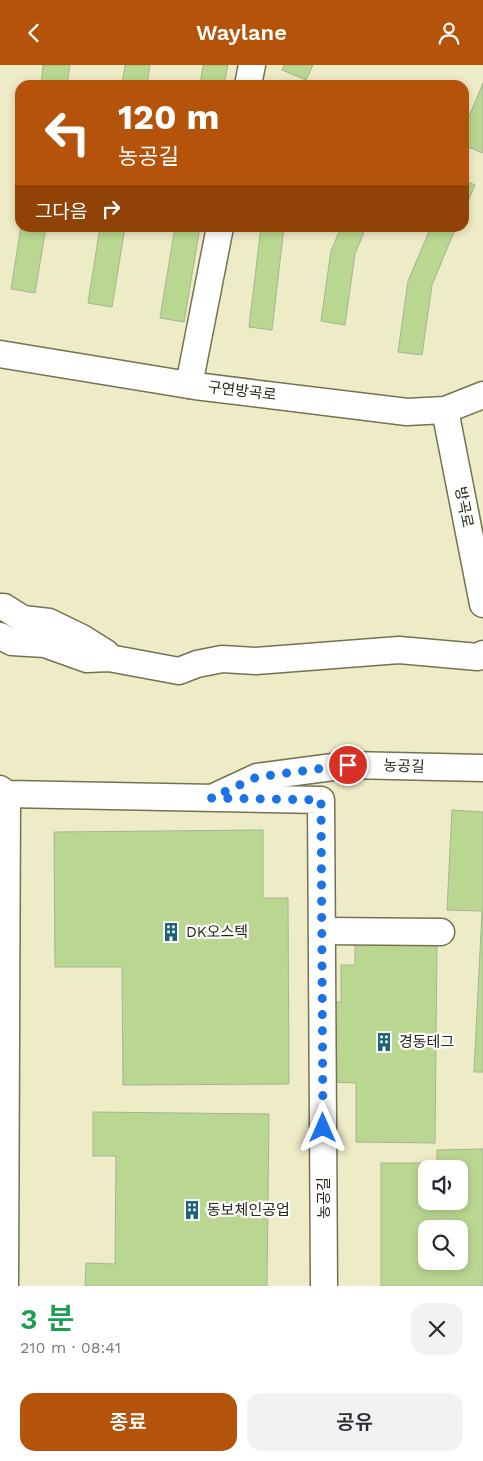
<!DOCTYPE html>
<html lang="ko">
<head>
<meta charset="utf-8">
<style>
	body { margin:0; font-family:"Work Sans","Noto Sans KR",sans-serif; background:#f2f2f3; color:#2b2b33; height:100vh; display:flex; flex-direction:column; font-size:19px; white-space:nowrap }
	* { box-sizing:border-box; margin:0 }
	p { font-size:16px; color:#7c7c81 }
	.icon { flex:none; width:28px; height:28px; fill:none; stroke:currentColor; stroke-width:2; stroke-linecap:round; stroke-linejoin:round }
	.map { position:relative; height:1221px; overflow:hidden }
	.details { display:flex; flex-direction:column; background:#fff; flex:1 }
	.details>* { flex:none }
	.top-card { position:absolute; left:15px; top:15px; width:454px; height:152px; border-radius:15px; box-shadow:0 2px 8px #0003; background:#b45309; color:#fff; overflow:hidden }
	.buttons { position:absolute; left:418px; top:1095px; display:grid; gap:10px }
	.buttons a { display:grid; place-items:center; width:50px; height:50px; border-radius:10px; background:#fff; box-shadow:0 2px 8px #0003; font-size:25px }
	.pin { position:absolute; display:grid; place-items:center; width:42px; height:42px; color:#fff; margin:-21px; border:2px solid #fff; border-radius:50%; box-shadow:0 1px 5px #0007 }
	.me { position:absolute; width:55px; margin:-28px; rotate:0deg; stroke-linejoin:round; filter:drop-shadow(0 0 4px #0008) }
	.turn { display:flex; align-items:center; gap:18px; height:105px; padding:0 20px; font-size:22px }
	.turn .icon { width:65px; height:65px; stroke-width:2.5 }
	.turn b { display:block; font-size:35px; line-height:42px }
	.then { display:flex; align-items:center; height:48px; padding:0 20px; background:#0003; gap:10px; font-size:19px }
	.round { display:grid; place-items:center; flex:none; width:52px; height:52px; border-radius:15px; background:#f2f2f3 }
	.headline { display:flex; align-items:center; justify-content:space-between; height:85px; padding:0 20px }
	h1 { font-size:30px; font-weight:600; line-height:38px; color:#1e9e55 }
	.cta { display:flex; gap:10px; margin-top:auto; padding:10px 20px }
	.cta a { flex:1; height:58px; border-radius:15px; background:#b45309; color:#fff; font-size:20px; font-weight:600; line-height:58px; text-align:center }
	.cta a+a { background:#f2f2f3; color:#2b2b33 }
	header { display:flex; justify-content:space-between; align-items:center; height:65px; padding:0 20px; background:#b45309; color:#fff; font-size:22px; font-weight:600 }
	.map>svg:first-child { display:block }
	.building { fill:#bad791; stroke:#a6b494; fill-rule:evenodd }
	.lines { fill:none; stroke-linecap:round; stroke-linejoin:round }
	.minor-casing { stroke:#757251; stroke-width:29 }
	.minor { stroke:#fff; stroke-width:26 }
	.route { stroke:#1a73e8; stroke-width:9; stroke-dasharray:0 16.2 }
	.labels { text-anchor:middle; stroke-width:4.5; stroke-linejoin:round; paint-order:stroke }
	.street-label { font-size:15px; fill:#29271a; stroke:#fff }
	.poi-label { font-size:15px; fill:#29271a; stroke:#fff; text-anchor:start }
</style>
</head>
<body>
<header><svg class="icon" aria-label="back" viewBox="0 0 24 24"><path d="M15 5l-7 7 7 7"/></svg>Waylane<svg class="icon" aria-label="person" viewBox="0 0 24 24"><circle cx="12" cy="8" r="4"/><path d="M4 21q1-7 8-7t8 7"/></svg></header>
<div class="map">
<svg width="483" height="1221" viewBox="0 0 483 1221">
	<rect width="100%" height="100%" fill="#eeebc7"/>
	<!-- building -->
	<g class="building">
		<polygon points="43,0 70,0 67,20 41,20"/>
		<polygon points="125,0 150,0 147,20 122,20"/>
		<polygon points="203,0 228,0 224,20 200,20"/>
		<polygon points="284,0 313,0 306,15 282,5"/>
		<polygon points="483,18 483,86 482,88 464,80 464,64"/>
		<polygon points="464,115 475,120 464,145"/>
		<polygon points="21,162 46,162 35,228 11,224"/>
		<polygon points="100,162 125,162 112,242 88,238"/>
		<polygon points="175,162 200,162 184,257 160,253"/>
		<polygon points="261,162 284,162 272,265 249,262"/>
		<polygon points="341,162 366,162 355,189 345,260 321,256 331,186"/>
		<polygon points="431,162 456,162 432,220 422,290 398,287 408,216"/>
		<polygon points="452,745 483,747 483,1007 474,1007 482,846 447,845"/>
		<polygon points="263,765 263,833 288,833 289,1019 123,1020 122,902 55,902 54,767"/>
		<polygon points="355,877 437,878 435,1078 356,1077 356,1018 330,1017 332,937 341,937 341,900 355,900"/>
		<polygon points="93,1047 269,1049 267,1221 85,1221 86,1198 115,1199 116,1091 93,1091"/>
		<path d="M483 1084V1221H381V1098H437V1085ZM426 1104H459V1136H426ZM426 1164H459V1196H426Z"/>
	</g>
	<g class="lines">
		<!-- minor casing -->
		<g class="minor-casing">
			<g id="minor">
				<polyline points="248,20 252,0"/>
				<polyline points="0,289 195,321 407,347 445,345 483,330"/>
				<polyline points="189,320 220,162"/>
				<polyline points="445,345 483,539"/>
				<polyline points="0,542 4,542 23,554 49,557 82,573 106,588 108,592"/>
				<polyline points="0,571 12,577 45,579 87,594 109,593 179,606 197,599 222,594 256,596 399,585 478,592 483,589"/>
				<polyline points="0,724 7,729 321,735 324,1221"/>
				<polyline points="216,731 257,712 348,700 483,703"/>
				<polyline points="323,866 441,867"/>
				<polyline points="5,1221 7,729"/>
			</g>
		</g>
		<!-- minor -->
		<use href="#minor" class="minor"/>
	</g>
	<g class="lines">
		<!-- route -->
		<polyline class="route" points="323,1063 321,735 211,733 257,712 348,700"/>
	</g>
	<!-- icons -->
	<defs>
		<g id="building-bare" transform="scale(1.5)"><path d="M-4-6H4V6H1V3H-1V6H-4ZM-2.5-4.3h1.7v1.8h-1.7ZM.8-4.3h1.7v1.8H.8ZM-2.5-1h1.7V.8h-1.7ZM.8-1h1.7V.8H.8Z" fill="#1f6275" stroke="#fff" stroke-width="2.5" paint-order="stroke"/></g>
	</defs>
	<g fill-rule="evenodd">
		<use href="#building-bare" x="171" y="867"/>
		<use href="#building-bare" x="384" y="977"/>
		<use href="#building-bare" x="192" y="1145"/>
	</g>
	<g class="labels">
		<!-- street labels -->
		<g class="street-label">
			<text transform="translate(242 326) rotate(7)" y="5">구연방곡로</text>
			<text transform="translate(464 442) rotate(79)" y="5">방곡로</text>
			<text transform="translate(404 701) rotate(2)" y="5">농공길</text>
			<text transform="translate(324 1133) rotate(-90)" y="5">농공길</text>
		</g>
		<!-- poi labels -->
		<g class="poi-label">
			<text x="186" y="872">DK오스텍</text>
			<text x="399" y="982">경동테그</text>
			<text x="207" y="1150">동보체인공업</text>
		</g>
	</g>
</svg>
<div class="buttons">
<a><svg class="icon" aria-label="sound" viewBox="0 0 24 24"><path d="M4 9h4l5-4v14l-5-4H4zM17 9q2 3 0 6"/></svg></a>
<a><svg class="icon" aria-label="search" viewBox="0 0 24 24"><circle cx="10" cy="10" r="6"/><path d="M15 15l6 6"/></svg></a>
</div>
<div class="pin" style="left:348px;top:700px;background:#d93025"><svg class="icon" aria-label="arrive" viewBox="0 0 24 24"><path d="M6 21V4h12l-3 4 3 4H6"/></svg></div>
<svg class="me" style="left:323px;top:1063px" viewBox="-20 -20 40 40"><path d="M0-17L14 15 0 8-14 15z" fill="#1a73e8" stroke="#fff" stroke-width="4"/></svg>
<div class="top-card">
<div class="turn"><svg class="icon" aria-label="left" viewBox="0 0 24 24"><path d="M17 20v-9H6M10 6l-5 5 5 5"/></svg><div><b>120 m</b>농공길</div></div>
<div class="then">그다음<svg class="icon" aria-label="right" viewBox="0 0 24 24"><path d="M7 20v-9h11M14 6l5 5-5 5"/></svg></div>
</div>
</div>
<section class="details">
<div class="headline"><div><h1>3 분</h1><p>210 m · 08:41</p></div><a class="round"><svg class="icon" aria-label="close" viewBox="0 0 24 24"><path d="M6 6l12 12M18 6L6 18"/></svg></a></div>
<div class="cta"><a>종료</a><a>공유</a></div>
</section>
</body>
</html>
